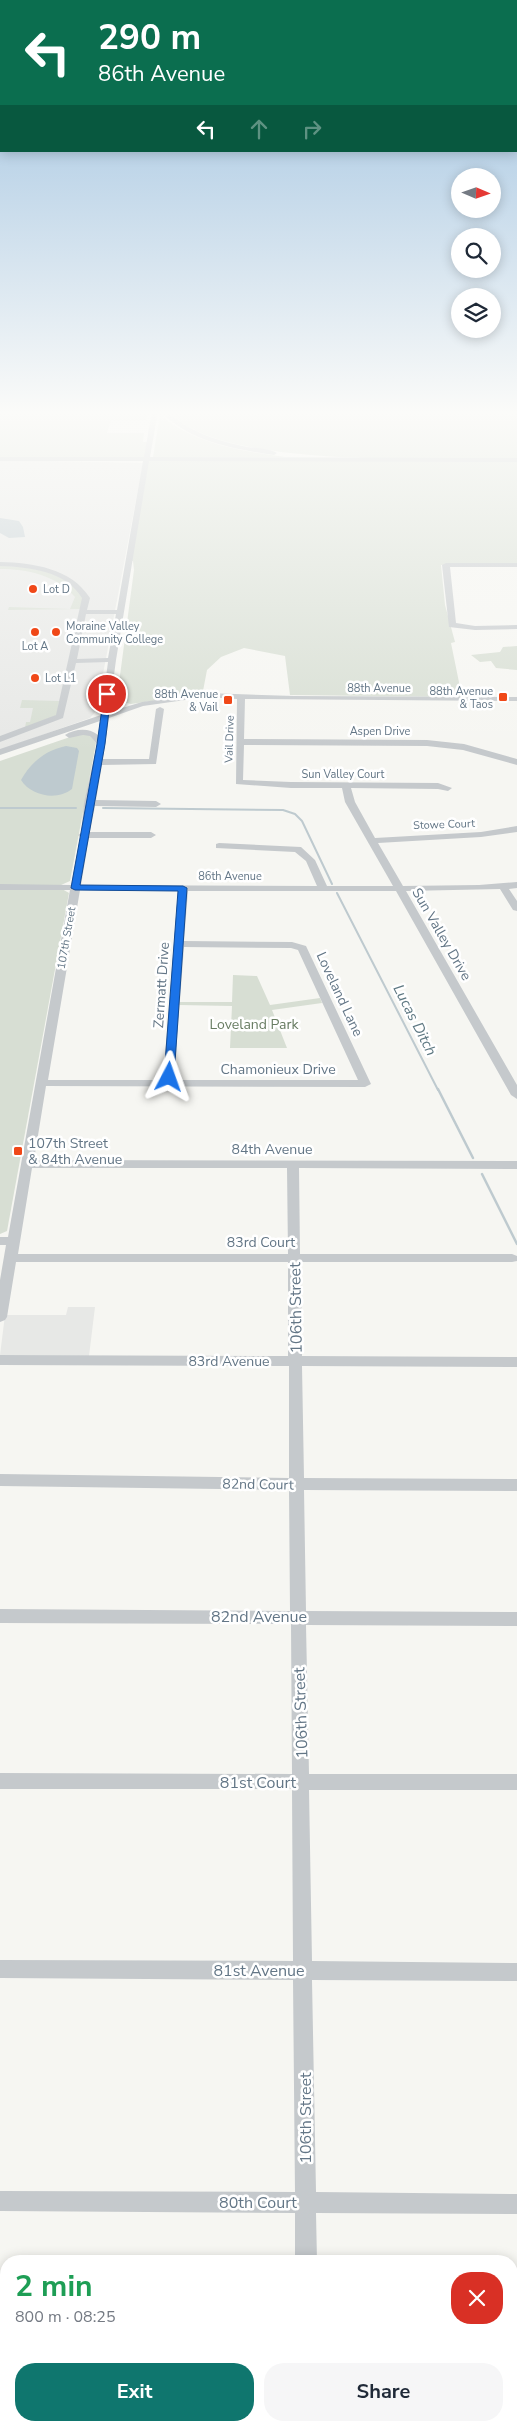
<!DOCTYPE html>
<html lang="en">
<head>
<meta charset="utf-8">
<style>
	body { margin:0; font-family:"Nunito Sans",sans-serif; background:#f6f6f7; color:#1f2937; height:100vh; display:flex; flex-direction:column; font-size:19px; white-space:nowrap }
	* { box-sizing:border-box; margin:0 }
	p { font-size:16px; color:#747a83 }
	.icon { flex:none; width:28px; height:28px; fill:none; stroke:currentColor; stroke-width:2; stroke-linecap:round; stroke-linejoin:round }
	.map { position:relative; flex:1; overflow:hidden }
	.sheet { position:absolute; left:0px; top:2255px; width:518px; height:176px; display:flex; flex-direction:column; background:#fff; border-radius:20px 20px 0 0; box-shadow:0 2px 12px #0003 }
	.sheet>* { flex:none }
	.top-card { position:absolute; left:0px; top:0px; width:518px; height:152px; box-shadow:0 2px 12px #0003; background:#0b6e4f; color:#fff; overflow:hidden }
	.needle { width:32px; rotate:92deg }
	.tools { position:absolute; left:451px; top:168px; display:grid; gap:10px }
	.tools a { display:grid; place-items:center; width:50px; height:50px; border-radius:50%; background:#fff; box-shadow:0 2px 12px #0003; font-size:25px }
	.pin { position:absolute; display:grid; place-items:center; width:42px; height:42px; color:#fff; margin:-21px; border:2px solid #fff; border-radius:50%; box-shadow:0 1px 5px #0007 }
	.me { position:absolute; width:55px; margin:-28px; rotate:4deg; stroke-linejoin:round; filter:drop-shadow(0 0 4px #0008) }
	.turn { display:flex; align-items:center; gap:18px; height:105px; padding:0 15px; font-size:22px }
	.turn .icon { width:65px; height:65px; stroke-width:2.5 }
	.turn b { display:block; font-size:35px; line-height:42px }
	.lanes { display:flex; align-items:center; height:48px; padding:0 15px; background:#0003; justify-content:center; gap:25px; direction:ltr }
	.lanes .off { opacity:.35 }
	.round { display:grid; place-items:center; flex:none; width:52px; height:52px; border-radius:20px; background:#f6f6f7 }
	.headline { display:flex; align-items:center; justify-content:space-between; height:85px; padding:0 15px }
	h1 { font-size:30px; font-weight:700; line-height:38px; color:#1e9e55 }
	.button { display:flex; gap:10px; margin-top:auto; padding:10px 15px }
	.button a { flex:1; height:58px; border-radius:20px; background:#0f766e; color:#fff; font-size:20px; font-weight:700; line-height:58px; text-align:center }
	.button a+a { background:#f6f6f7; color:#1f2937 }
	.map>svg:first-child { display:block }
	.built { fill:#e7e8e6 }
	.green { fill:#d7ded3 }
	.water { fill:#becacf }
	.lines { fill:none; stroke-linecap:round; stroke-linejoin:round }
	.stream-far1 { stroke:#becacf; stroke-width:2 }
	.stream { stroke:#becacf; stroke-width:2.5 }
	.minor { fill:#c5c9cc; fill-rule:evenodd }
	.route { fill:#1a73e8; stroke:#114b97 }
	.poi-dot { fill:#f04818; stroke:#fff; stroke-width:2 }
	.labels { text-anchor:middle; stroke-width:5; stroke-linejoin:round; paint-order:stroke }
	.far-poi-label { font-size:11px; fill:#637686; stroke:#fff; text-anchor:start }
	.far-street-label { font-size:11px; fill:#637686; stroke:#fff }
	.street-label { font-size:14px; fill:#637686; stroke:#fff }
	.park-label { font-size:14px; fill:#687c62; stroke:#fff }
	.poi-label { font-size:14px; fill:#637686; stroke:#fff; text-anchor:start }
	.water-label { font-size:15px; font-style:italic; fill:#5f7983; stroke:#fff }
	.near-street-label { font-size:16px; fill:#637686; stroke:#fff }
</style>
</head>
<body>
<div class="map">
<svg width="517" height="2431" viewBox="0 0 517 2431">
	<rect width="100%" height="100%" fill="#f6f6f2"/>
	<!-- built -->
	<g class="built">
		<polygon points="0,460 143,463 96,711 90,718 0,750"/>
		<polygon points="68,1307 95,1307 89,1356 0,1355 5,1315 66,1315"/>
		<polygon points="0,2329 6,2329 6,2425 511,2425 511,2331 517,2331 517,2431 0,2431"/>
	</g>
	<!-- green -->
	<g class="green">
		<polygon points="0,411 154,411 153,416 147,416 146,420 111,420 107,433 144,433 143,442 149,442 146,459 517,460 517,564 441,565 445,605 455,642 451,643 462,697 290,695 285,656 244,648 221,657 207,670 203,691 200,694 131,704 118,701 117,698 134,570 133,561 128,561 146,459 0,459"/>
		<path d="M169 411H517V458C441 457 219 471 169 411Z"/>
		<path d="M160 415C194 444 242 451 285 457H153Z"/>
		<path d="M0 566C28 566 66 571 83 597L81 609 8 610 9 607 70 609 75 597C56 575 27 569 0 569Z"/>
		<polygon points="517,646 517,670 496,668 491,661 480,662 471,655 500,652 503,647"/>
		<polygon points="22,700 59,701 57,715 25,728 26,722 30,722 33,708 20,708"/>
		<polygon points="89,734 96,743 70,881 61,885 0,885 0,761 73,736"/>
		<polygon points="0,889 62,889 69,893 7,1231 0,1234"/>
		<polygon points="233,975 257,976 270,1005 320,998 322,1003 272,1010 287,1048 230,1048 232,1006 179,1005 179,1002 232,1002"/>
	</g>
	<!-- water -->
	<g class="water">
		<polygon points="0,518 19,521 23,527 25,537 9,538 0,533"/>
		<path d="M66 746 77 748 79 751 72 789C57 801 31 796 21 780 31 762 46 750 66 746Z"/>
	</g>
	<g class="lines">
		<!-- stream-far1 -->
		<g class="stream-far1">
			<polyline points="0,808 76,808"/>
			<polyline points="103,808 283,810 295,814 302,821 332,884"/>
			<polyline points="337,893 438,1090"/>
		</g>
		<!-- stream -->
		<g class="stream">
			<polyline points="438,1089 473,1158"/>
			<polyline points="482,1174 517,1244"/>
		</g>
		<!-- minor -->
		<g class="minor">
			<path d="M152 411H158L150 457 517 458V462L149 461 116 660 109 712 142 702 206 693 294 696 517 697V701L245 699 244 739 427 740 464 744 517 759V765L463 750 427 746 244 745 243 780 291 782 438 783 452 788 448 791 438 789 351 788 355 802 375 838 481 832 517 826V832L481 837 378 843 403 886 479 885 517 882V888L509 889 517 901V911L513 910 500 889 406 891 517 1085V1099L511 1095 396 891H188L184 941 292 942 306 946 371 1084 365 1087 46 1086 34 1160 517 1161V1169L299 1168 300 1254H512L517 1256V1261L512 1262H301L302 1356 517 1357V1367L302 1366 304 1478 517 1479V1491L304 1490 306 1611 517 1612V1626L306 1625 309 1774H517V1790H309L312 1961 517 1963V1981L312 1980 316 2192 517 2194V2214L316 2213 317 2261H295V2213L0 2211V2191L295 2192 293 1980 0 1978V1960L293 1961 292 1789H0V1773L292 1774 291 1624 0 1623V1609L290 1611 289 1490 0 1486V1474L289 1478V1366L0 1365V1355L288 1356V1262H16L7 1317 5 1320 0 1322V1280L6 1245H0V1237H8L70 890H0V884L71 885 80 837 78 835 81 833 84 803 97 744 90 736 83 735 69 738 65 735C74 729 89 727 98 735L100 721 0 755V749L101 715 108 662 76 663 63 718 0 742V736L56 715 82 598C66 571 29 567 0 566V562C33 563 71 568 90 598L87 610H117L143 461H0V457H144ZM86 614H116L108 658 77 659ZM206 697 237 699 236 784 291 788H342L345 802 393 886H327L315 860 301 847 219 843 216 844V848L295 852 306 861 317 886 81 885 89 838H151L156 835 151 832H90L95 806 156 807 161 804 156 801 96 800 102 765 156 764 164 709 160 707 156 709 149 759H103L109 718 143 706ZM80 890 178 891 163 1080H48ZM184 947 291 948 298 950 358 1080H174ZM32 1168H287L288 1254H18Z"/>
			<path d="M161 411H167C189 432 218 441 247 447 256 448 269 448 277 453L274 455C235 449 188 442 161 411Z"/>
			<polygon points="446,563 517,563 517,567 450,567 456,623 475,626 517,625 517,629 475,630 449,627 442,565"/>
			<rect x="296" y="2425" width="22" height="6"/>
		</g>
	</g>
	<!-- sky -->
	<linearGradient id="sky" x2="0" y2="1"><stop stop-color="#97bdde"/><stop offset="0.55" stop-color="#fbfbf9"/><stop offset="1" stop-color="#fbfbf9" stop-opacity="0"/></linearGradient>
	<rect width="517" height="751" fill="url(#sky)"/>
	<!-- route -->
	<polygon class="route" points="107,692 111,694 105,744 80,885 183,886 187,888 174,1077 169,1080 164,1077 178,891 75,890 71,888 97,744 104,694"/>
	<!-- markers -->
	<g class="poi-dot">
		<circle cx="33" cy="589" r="5"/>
		<circle cx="35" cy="632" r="5"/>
		<circle cx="56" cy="632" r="5"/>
		<circle cx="35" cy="678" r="5"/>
		<rect x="498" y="692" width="10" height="10" rx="2.5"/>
		<rect x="223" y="695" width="10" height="10" rx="2.5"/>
		<rect x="13" y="1146" width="10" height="10" rx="2.5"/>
	</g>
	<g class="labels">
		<!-- far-poi labels -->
		<g class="far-poi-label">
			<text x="43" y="593">Lot D</text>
			<text x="66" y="630">Moraine Valley<tspan x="66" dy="13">Community College</tspan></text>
			<text x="35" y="650" text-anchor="middle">Lot A</text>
			<text x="45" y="682">Lot L1</text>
			<text x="493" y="695" text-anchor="end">88th Avenue<tspan x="493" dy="13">&amp; Taos</tspan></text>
			<text x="218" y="698" text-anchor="end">88th Avenue<tspan x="218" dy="13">&amp; Vail</tspan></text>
		</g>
		<!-- far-street labels -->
		<g class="far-street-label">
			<text x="379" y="692">88th Avenue</text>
			<text x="380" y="735">Aspen Drive</text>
			<text transform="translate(229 739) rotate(-88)" y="4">Vail Drive</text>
			<text x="343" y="778">Sun Valley Court</text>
			<text transform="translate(444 824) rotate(-2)" y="4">Stowe Court</text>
			<text x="230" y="880">86th Avenue</text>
			<text transform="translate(66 938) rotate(-80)" y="4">107th Street</text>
		</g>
		<!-- street labels -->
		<g class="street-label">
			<text transform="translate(442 934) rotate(60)" y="5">Sun Valley Drive</text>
			<text transform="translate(161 985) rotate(-86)" y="5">Zermatt Drive</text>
			<text transform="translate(340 994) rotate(65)" y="5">Loveland Lane</text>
			<text x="278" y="1074">Chamonieux Drive</text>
			<text x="272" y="1154">84th Avenue</text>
			<text x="261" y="1247">83rd Court</text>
			<text x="229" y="1366">83rd Avenue</text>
			<text transform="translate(258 1484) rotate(1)" y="5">82nd Court</text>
		</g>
		<!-- park labels -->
		<g class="park-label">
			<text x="254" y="1029">Loveland Park</text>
		</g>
		<!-- poi labels -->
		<g class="poi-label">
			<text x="28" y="1148">107th Street<tspan x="28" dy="16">&amp; 84th Avenue</tspan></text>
		</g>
		<!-- water labels -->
		<g class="water-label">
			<text transform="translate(415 1020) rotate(63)" y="5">Lucas Ditch</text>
		</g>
		<!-- near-street labels -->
		<g class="near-street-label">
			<text transform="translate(295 1308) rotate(-91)" y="6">106th Street</text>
			<text x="259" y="1622">82nd Avenue</text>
			<text transform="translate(300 1713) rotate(-92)" y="6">106th Street</text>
			<text x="258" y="1788">81st Court</text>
			<text x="259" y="1976">81st Avenue</text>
			<text transform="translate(305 2118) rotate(-90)" y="6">106th Street</text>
			<text x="258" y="2208">80th Court</text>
		</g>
	</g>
</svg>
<div class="tools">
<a><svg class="needle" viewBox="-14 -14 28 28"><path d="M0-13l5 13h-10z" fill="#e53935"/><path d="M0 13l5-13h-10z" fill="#747a83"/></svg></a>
<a><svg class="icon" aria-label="search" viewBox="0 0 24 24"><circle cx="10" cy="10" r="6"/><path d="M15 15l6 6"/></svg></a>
<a><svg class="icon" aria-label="layers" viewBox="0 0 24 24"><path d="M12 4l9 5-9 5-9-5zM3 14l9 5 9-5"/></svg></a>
</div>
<div class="pin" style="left:107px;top:694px;background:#d93025"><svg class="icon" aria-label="arrive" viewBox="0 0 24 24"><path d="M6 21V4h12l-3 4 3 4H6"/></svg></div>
<svg class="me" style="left:169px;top:1077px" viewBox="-20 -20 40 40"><path d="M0-17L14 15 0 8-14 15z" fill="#1a73e8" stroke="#fff" stroke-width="4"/></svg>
<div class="top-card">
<div class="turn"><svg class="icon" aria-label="left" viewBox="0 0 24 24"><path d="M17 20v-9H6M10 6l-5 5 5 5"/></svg><div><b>290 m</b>86th Avenue</div></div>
<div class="lanes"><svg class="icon" aria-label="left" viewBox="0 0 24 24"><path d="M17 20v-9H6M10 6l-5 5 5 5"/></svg><svg class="icon off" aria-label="ahead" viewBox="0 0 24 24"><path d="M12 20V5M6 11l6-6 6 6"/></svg><svg class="icon off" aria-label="right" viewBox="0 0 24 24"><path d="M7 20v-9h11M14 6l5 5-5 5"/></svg></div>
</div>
<section class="sheet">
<div class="headline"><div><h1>2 min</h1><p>800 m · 08:25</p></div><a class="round" style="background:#d93025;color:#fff"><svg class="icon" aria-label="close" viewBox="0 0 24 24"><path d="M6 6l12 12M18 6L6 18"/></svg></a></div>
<div class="button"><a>Exit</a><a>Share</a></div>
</section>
</div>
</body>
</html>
